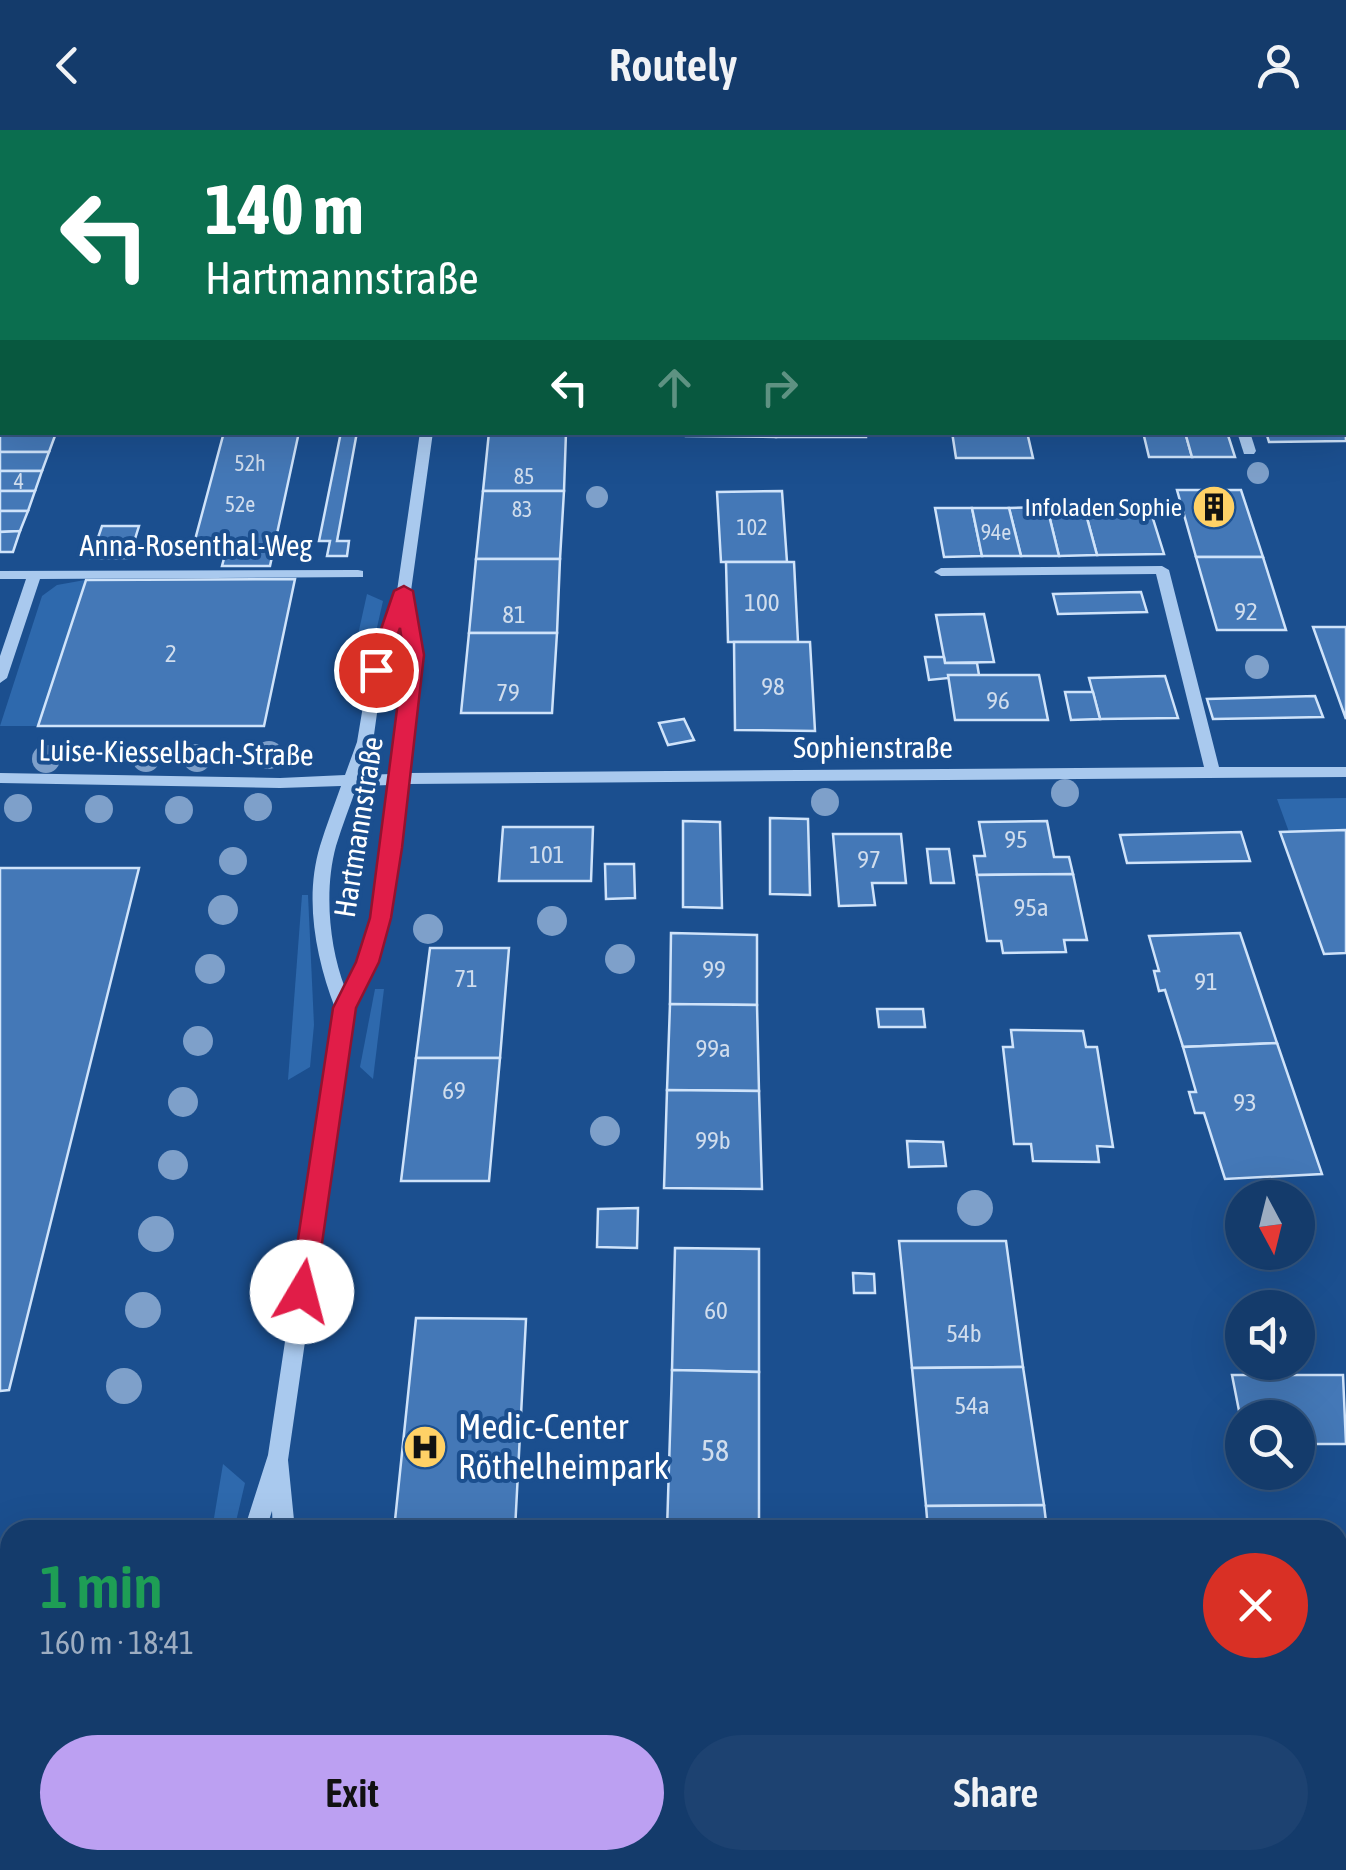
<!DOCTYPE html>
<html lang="en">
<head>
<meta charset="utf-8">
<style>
	body { margin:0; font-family:"Asap Condensed",sans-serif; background:#1d4271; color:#f1f3f6; height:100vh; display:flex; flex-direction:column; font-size:38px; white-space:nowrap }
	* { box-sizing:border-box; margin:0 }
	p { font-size:32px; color:#9dadc1 }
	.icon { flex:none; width:55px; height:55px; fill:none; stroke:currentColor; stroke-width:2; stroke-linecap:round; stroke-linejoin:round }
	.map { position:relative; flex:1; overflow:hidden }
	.details { position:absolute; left:0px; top:1390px; width:1348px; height:350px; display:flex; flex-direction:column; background:#143b6b; border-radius:30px 30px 0 0; box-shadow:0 10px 40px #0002,0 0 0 2px #33557e }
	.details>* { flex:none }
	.top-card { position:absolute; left:0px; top:0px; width:1348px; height:305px; box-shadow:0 10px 40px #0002,0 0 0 2px #33557e; background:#0b6e4f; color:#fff; overflow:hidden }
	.needle { width:65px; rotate:173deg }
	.buttons { position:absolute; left:1225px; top:1050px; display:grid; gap:20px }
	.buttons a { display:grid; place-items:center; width:90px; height:90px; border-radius:50%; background:#143b6b; box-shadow:0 10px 40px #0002,0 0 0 2px #33557e; font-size:50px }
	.pin { position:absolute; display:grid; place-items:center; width:85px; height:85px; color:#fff; margin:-42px; border:5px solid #fff; border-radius:50%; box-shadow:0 2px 10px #0007 }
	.me { position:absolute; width:110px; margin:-55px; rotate:8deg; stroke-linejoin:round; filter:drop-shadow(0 0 8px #0008) }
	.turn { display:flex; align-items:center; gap:35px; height:210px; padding:0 40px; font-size:45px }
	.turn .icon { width:130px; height:130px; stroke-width:2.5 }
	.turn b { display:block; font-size:70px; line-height:85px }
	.lanes { display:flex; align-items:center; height:95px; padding:0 40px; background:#0003; justify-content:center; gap:50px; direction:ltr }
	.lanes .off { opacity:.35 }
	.round { display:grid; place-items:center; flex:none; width:105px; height:105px; border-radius:52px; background:#1d4271 }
	.summary { display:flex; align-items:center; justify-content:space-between; height:170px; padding:0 40px }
	h1 { font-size:60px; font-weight:600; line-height:75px; color:#1e9e55 }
	.primary-button { display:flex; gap:20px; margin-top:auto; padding:20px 40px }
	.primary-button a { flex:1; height:115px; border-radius:60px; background:#bca0f2; color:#111; font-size:40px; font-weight:600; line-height:115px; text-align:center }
	.primary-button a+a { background:#1d4271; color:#f1f3f6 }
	header { display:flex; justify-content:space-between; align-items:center; height:130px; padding:0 40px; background:#143b6b; font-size:45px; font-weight:600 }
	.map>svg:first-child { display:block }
	.green { fill:#2e69ad }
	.building { fill:#4478b7; stroke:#cfe3fa; stroke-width:2.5 }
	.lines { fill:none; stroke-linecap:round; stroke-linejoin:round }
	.minor { fill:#a9c9ee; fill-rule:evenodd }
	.tree { fill:#7ea0ca }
	.route { fill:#e11d48; stroke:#92132f; stroke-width:2.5 }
	.labels { text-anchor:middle; stroke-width:8; stroke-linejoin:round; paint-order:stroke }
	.far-number-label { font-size:22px; fill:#d0dded }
	.far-poi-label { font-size:25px; fill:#fff; stroke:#1b4f8f; text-anchor:end }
	.number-label { font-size:25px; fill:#d0dded }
	.street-label { font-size:30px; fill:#fff; stroke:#1b4f8f }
	.near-number-label { font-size:30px; fill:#d0dded }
	.near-poi-label { font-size:35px; fill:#fff; stroke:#1b4f8f; text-anchor:start }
</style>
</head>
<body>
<header><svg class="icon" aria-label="back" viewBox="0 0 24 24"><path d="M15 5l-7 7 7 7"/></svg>Routely<svg class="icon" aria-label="person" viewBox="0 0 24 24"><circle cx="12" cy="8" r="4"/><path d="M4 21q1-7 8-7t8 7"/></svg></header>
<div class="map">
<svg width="1346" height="1740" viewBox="0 0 1346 1740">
	<rect width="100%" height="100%" fill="#1b4f8f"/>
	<!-- green -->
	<g class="green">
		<polygon points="85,450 38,596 0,596 42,466 57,455"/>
		<polygon points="367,464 383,471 363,559 346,559"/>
		<polygon points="1346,668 1346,701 1289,702 1277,669"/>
		<polygon points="302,765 308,765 314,895 310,937 288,950"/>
		<polygon points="375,859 384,859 373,949 360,937"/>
		<polygon points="223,1334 245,1353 234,1400 212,1400"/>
	</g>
	<!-- building -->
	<g class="building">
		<polygon points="1345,286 1346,311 1269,312 1266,302 1345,302"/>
		<polygon points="224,302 299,302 270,436 222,436 226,421 192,421"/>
		<polygon points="341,302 357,302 337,411 349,411 347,426 327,426 330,411 319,411"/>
		<polygon points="489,302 566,302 564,361 483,361"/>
		<polygon points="686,302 776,302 776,307 686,306"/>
		<rect x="776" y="302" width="90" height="5"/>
		<polygon points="952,302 1027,302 1033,328 956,328"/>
		<polygon points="1143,302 1185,302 1192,327 1149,327"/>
		<polygon points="1185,302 1227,302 1235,327 1192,327"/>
		<polygon points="56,303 49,322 0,322 0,304"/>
		<polygon points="0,322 49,322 42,341 0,341"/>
		<polygon points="0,341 42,341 35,361 0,361"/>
		<polygon points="1177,360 1241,360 1263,427 1196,427"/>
		<polygon points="0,361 35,361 28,381 0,381"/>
		<polygon points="483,361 564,361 560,429 476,429"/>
		<polygon points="782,361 787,432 721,432 717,362"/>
		<polygon points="1127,376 1149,376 1164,424 1097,425 1084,377"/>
		<polygon points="1047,377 1084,377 1097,425 1059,426"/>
		<polygon points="1047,377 1059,426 1021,426 1009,378"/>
		<polygon points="935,378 972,378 982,426 944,427"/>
		<polygon points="972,378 1009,378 1021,426 982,426"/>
		<polygon points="0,381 28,381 20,401 0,402"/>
		<polygon points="102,396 139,396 129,428 91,428"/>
		<polygon points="20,401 13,422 0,422 0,402"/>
		<polygon points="1196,427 1263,427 1286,500 1217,500"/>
		<polygon points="476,429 560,429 557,503 469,503"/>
		<polygon points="726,432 794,432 798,512 728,512"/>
		<polygon points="295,449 264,596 38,596 86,450"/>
		<polygon points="1141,462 1147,482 1058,484 1053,464"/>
		<polygon points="984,484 994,532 945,533 936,485"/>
		<polygon points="1313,497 1346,497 1346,589"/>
		<polygon points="469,503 557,503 552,583 461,583"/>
		<polygon points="734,512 810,512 815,601 735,600"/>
		<polygon points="925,527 944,527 945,533 977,533 979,545 929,550"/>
		<polygon points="948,545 1039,545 1048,590 955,590"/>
		<polygon points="1165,546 1178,588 1100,589 1089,548"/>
		<polygon points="1065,562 1093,562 1100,589 1071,590"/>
		<polygon points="1315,566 1323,587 1213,589 1207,569"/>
		<polygon points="684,589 694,610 668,615 659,593"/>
		<polygon points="770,688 808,689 810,765 770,764"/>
		<polygon points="683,691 720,692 722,778 683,777"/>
		<polygon points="1047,691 1054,727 1069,727 1073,744 977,745 974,726 985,726 979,692"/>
		<polygon points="503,697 593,697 591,751 499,751"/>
		<polygon points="1346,700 1346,823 1324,824 1280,702"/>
		<polygon points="1241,702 1250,731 1127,733 1120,705"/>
		<polygon points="833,704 901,704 906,753 872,753 875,775 839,776"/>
		<polygon points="927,719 949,719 954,753 931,753"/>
		<polygon points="605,734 634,734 635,768 606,769"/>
		<polygon points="0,738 139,738 9,1260 0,1261"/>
		<polygon points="1073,744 1087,810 1064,810 1066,822 1003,823 1001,811 987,811 977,745"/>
		<polygon points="671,803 757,805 757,875 670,874"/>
		<polygon points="1240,803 1277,913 1183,917 1165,860 1159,861 1154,841 1159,841 1149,806"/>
		<polygon points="430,818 509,818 500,928 416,928"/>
		<polygon points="670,874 757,875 759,961 667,960"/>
		<polygon points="877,879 923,879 925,897 879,897"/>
		<polygon points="1011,900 1083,901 1086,917 1097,917 1113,1017 1097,1016 1099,1032 1033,1031 1031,1014 1014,1014 1003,917 1013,917"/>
		<polygon points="1277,913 1322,1044 1225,1049 1204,983 1195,983 1189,962 1196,962 1183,917"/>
		<polygon points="416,928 500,928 489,1051 401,1051"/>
		<polygon points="667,960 759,961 762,1059 664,1058"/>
		<polygon points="907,1011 943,1012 946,1036 909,1037"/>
		<polygon points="638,1078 637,1118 597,1117 598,1079"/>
		<polygon points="899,1111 1006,1111 1023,1237 912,1238"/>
		<polygon points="675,1118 759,1119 759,1242 672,1240"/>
		<polygon points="853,1143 874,1144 875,1163 854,1163"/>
		<polygon points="416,1188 526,1189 515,1400 394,1400"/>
		<polygon points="1023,1237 1044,1375 926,1376 912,1238"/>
		<polygon points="672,1240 759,1242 759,1400 667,1400"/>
		<polygon points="1232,1245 1343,1245 1346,1314 1298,1314 1298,1288 1242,1288 1242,1296"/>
		<polygon points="1044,1375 1047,1400 928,1400 926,1376"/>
		<rect x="1338" y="1514" width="8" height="101"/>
	</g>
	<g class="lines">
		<!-- minor -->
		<g class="minor">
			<rect x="470" y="0" width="10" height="2"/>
			<rect x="0" y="29" width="2" height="6"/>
			<rect x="1345" y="122" width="1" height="6"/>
			<rect x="0" y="126" width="2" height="7"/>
			<path d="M420 302H433L411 461 421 525 408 643 1204 637 1156 444 941 446 934 442 941 438 1162 436 1169 440 1219 637H1346V647L407 654 389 787 376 832 353 878 288 1330 295 1400H273L272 1381 266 1400H244L268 1325 335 878C316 828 304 769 320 716 326 696 334 676 341 656L280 658 0 653V643L280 648 345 645 357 612 369 540 397 461ZM401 489 407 525 392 644 361 645 373 612 383 540ZM391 655C382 724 377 795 345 858 329 816 324 760 336 716 342 696 350 676 357 656Z"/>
			<polygon points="1237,302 1250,302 1256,321 1254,324 1244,324"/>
			<polygon points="358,440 363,441 363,447 40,449 7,548 0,553 0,526 26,449 0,449 0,441"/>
			<polygon points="1338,1725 1346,1725 1346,1740 1295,1740 1302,1730 1338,1730"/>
			<polygon points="176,1730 472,1730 479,1740 174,1740"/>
			<polygon points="526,1730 577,1730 570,1740 519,1740"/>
			<polygon points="871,1730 929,1730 936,1740 878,1740"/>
		</g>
	</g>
	<!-- trees -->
	<g class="tree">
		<circle cx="1258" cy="343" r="11"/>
		<circle cx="597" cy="367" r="11"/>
		<circle cx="1257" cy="537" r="12"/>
		<circle cx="269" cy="625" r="14"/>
		<circle cx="146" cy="628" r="14"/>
		<circle cx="197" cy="628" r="14"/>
		<circle cx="46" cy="629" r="14"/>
		<circle cx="1065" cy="663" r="14"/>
		<circle cx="825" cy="672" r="14"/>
		<circle cx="258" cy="677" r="14"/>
		<circle cx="18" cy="678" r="14"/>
		<circle cx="99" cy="679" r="14"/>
		<circle cx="179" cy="680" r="14"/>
		<circle cx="233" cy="731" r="14"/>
		<circle cx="223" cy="780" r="15"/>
		<circle cx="552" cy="791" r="15"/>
		<circle cx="428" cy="799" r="15"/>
		<circle cx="620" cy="829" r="15"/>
		<circle cx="210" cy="839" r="15"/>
		<circle cx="198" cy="911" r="15"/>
		<circle cx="183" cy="972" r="15"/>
		<circle cx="605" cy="1001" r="15"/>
		<circle cx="173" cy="1035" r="15"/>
		<circle cx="975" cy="1078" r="18"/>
		<circle cx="156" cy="1104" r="18"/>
		<circle cx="143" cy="1180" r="18"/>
		<circle cx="124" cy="1256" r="18"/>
	</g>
	<!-- route -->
	<polygon class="route" points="404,456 413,461 424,525 402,718 391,788 379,832 356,878 315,1162 302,1173 290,1162 333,878 356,832 370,788 404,525 400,498 383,544 370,544 367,540 394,461"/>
	<!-- icons -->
	<defs>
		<g id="building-disc" transform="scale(2.25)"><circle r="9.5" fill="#ffd166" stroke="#1b4f8f"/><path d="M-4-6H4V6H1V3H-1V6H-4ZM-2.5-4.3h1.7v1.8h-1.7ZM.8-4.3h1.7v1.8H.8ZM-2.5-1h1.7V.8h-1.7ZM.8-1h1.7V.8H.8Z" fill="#111"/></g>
		<g id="hospital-disc" transform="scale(2.25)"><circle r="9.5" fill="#ffd166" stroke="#1b4f8f"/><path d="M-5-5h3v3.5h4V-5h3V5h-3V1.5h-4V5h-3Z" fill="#111"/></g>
	</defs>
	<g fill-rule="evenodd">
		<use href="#building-disc" x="1214" y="377"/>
		<use href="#hospital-disc" x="425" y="1317"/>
	</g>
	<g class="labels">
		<!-- far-number labels -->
		<g class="far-number-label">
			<text x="250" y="341">52h</text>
			<text x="524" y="354">85</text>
			<text x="19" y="359">4</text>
			<text x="240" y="382">52e</text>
			<text x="522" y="387">83</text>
			<text x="752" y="405">102</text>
			<text x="996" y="410">94e</text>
		</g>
		<!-- far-poi labels -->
		<g class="far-poi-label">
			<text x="1182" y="386">Infoladen Sophie</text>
		</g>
		<!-- number labels -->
		<g class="number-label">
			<text x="762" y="481">100</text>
			<text x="1246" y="490">92</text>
			<text x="514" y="493">81</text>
			<text x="171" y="532">2</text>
			<text x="773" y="565">98</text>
			<text x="508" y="571">79</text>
			<text x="998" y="579">96</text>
			<text x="1016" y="718">95</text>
			<text x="547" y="733">101</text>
			<text x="869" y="738">97</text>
			<text x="1031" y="786">95a</text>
			<text x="714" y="848">99</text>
			<text x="466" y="857">71</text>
			<text x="1206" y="860">91</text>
			<text x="713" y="927">99a</text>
			<text x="454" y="969">69</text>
			<text x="1245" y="981">93</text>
			<text x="713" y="1019">99b</text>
			<text x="716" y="1189">60</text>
			<text x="964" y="1212">54b</text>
			<text x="972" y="1284">54a</text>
		</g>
		<!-- street labels -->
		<g class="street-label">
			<text x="196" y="426">Anna-Rosenthal-Weg</text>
			<text x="873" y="628">Sophienstraße</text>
			<text transform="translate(176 623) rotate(1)" y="10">Luise-Kiesselbach-Straße</text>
			<text transform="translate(359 697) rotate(-81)" y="10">Hartmannstraße</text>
		</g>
		<!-- near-number labels -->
		<g class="near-number-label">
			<text x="715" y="1331">58</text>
		</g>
		<!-- near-poi labels -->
		<g class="near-poi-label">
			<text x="458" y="1309">Medic-Center<tspan x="458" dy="40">Röthelheimpark</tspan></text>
		</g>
	</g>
</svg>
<div class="buttons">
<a><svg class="needle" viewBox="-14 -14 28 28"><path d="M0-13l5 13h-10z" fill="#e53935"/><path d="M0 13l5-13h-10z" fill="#9dadc1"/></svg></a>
<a><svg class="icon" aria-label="sound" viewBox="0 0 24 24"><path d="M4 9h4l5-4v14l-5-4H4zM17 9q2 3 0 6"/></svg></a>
<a><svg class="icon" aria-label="search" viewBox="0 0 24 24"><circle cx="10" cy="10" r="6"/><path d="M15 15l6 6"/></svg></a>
</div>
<div class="pin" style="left:376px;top:540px;background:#d93025"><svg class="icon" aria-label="arrive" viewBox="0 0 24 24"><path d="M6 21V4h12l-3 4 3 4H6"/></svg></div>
<svg class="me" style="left:302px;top:1162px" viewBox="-20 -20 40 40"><circle r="19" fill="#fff"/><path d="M0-13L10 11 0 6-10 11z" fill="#e11d48"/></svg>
<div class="top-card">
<div class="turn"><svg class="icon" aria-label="left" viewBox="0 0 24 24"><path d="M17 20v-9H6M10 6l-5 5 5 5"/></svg><div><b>140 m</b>Hartmannstraße</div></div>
<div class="lanes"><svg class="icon" aria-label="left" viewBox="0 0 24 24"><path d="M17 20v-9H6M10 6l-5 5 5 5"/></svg><svg class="icon off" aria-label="ahead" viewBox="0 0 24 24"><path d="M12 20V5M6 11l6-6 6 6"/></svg><svg class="icon off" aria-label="right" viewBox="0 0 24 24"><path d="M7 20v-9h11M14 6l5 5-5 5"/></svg></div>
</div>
<section class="details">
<div class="summary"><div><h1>1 min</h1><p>160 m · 18:41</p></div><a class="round" style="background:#d93025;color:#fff"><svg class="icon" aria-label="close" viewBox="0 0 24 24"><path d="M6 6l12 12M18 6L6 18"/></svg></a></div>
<div class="primary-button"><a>Exit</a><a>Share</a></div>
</section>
</div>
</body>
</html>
